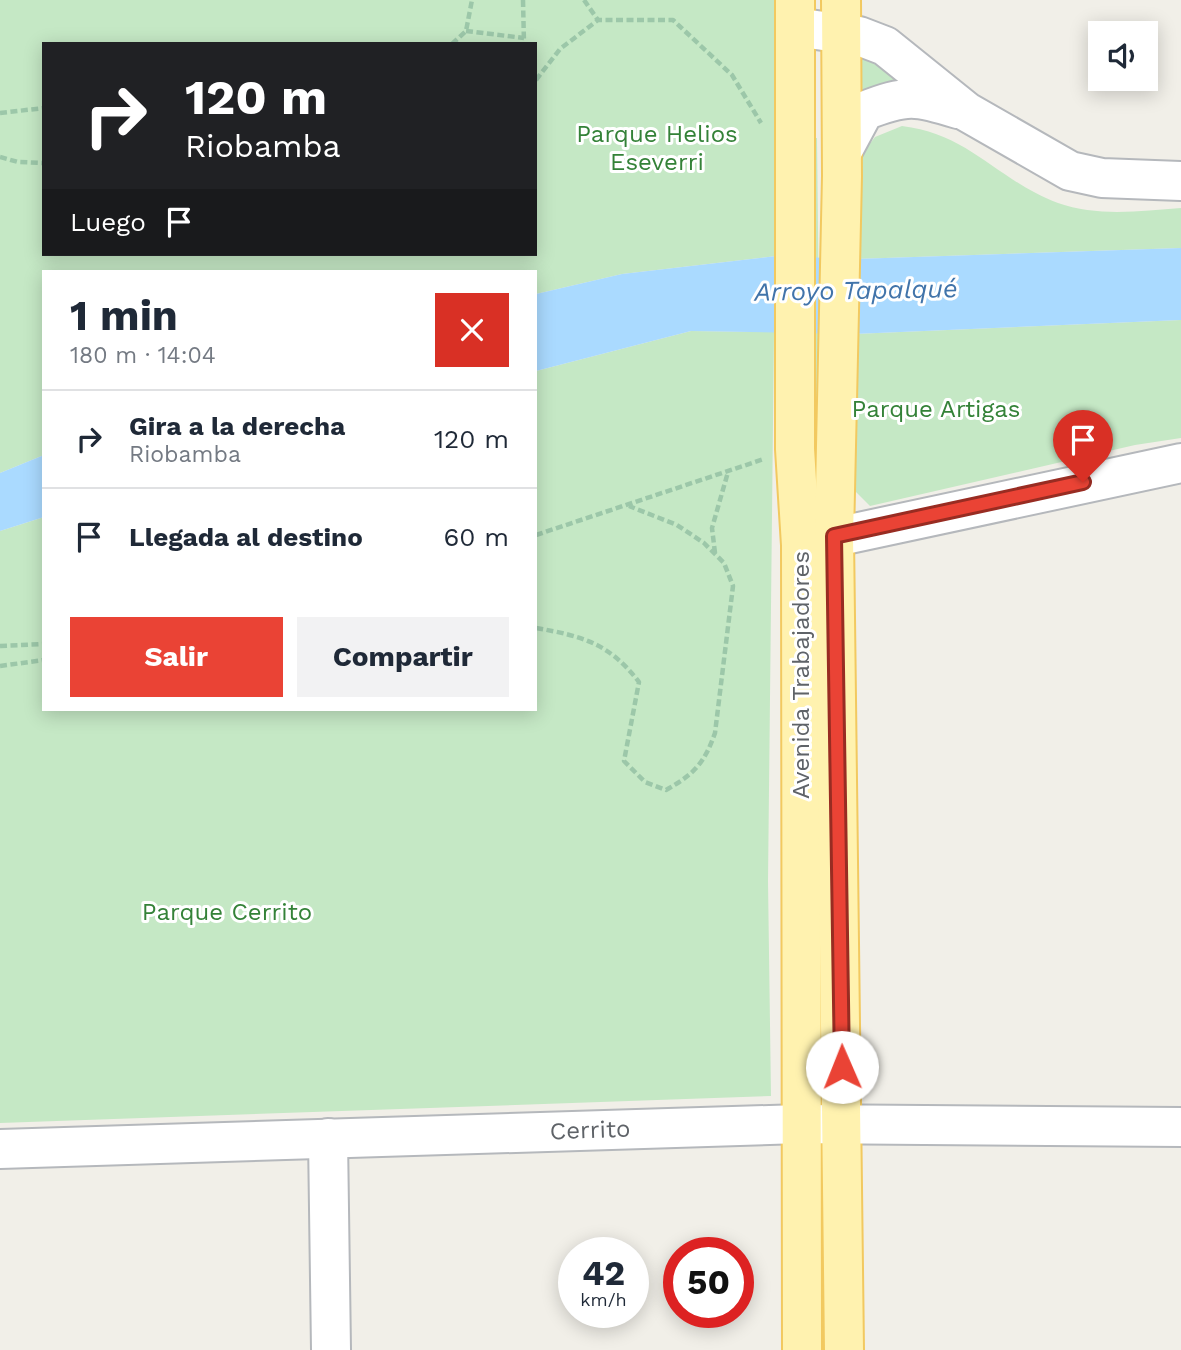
<!DOCTYPE html>
<html lang="es">
<head>
<meta charset="utf-8">
<style>
	body { margin:0; font-family:"Work Sans",sans-serif; background:#f2f2f3; color:#1f2937; height:100vh; display:flex; flex-direction:column; font-size:26px; white-space:nowrap }
	* { box-sizing:border-box; margin:0 }
	p { font-size:23px; color:#747a83 }
	.icon { flex:none; width:38px; height:38px; fill:none; stroke:currentColor; stroke-width:2; stroke-linecap:round; stroke-linejoin:round }
	.map { position:relative; flex:1; overflow:hidden }
	.details { position:absolute; left:42px; top:270px; width:495px; height:441px; display:flex; flex-direction:column; background:#fff; border-radius:0px; box-shadow:0 4px 18px #0003 }
	.details>* { flex:none }
	.banner { position:absolute; left:42px; top:42px; width:495px; height:214px; border-radius:0px; box-shadow:0 4px 18px #0003; background:#202124; color:#fff; overflow:hidden }
	.controls { position:absolute; left:1088px; top:21px; display:grid; gap:14px }
	.controls a { display:grid; place-items:center; width:70px; height:70px; border-radius:0px; background:#fff; box-shadow:0 4px 18px #0003; font-size:35px }
	.speed { position:absolute; left:558px; top:1237px; display:flex; gap:14px; font-size:35px; font-weight:700; text-align:center }
	.speed>* { display:grid; place-content:center; width:91px; height:91px; border-radius:50%; background:#fff; box-shadow:0 4px 18px #0003; line-height:1 }
	.speed small { font-size:18px; font-weight:400 }
	.speed .limit { border:10px solid #d22; background:#fff; color:#111 }
	.pin { position:absolute; display:grid; place-items:center; width:60px; height:60px; color:#fff; margin:-72px -30px; border-radius:50% 50% 50% 0; rotate:-45deg; box-shadow:0 0 7px #0007 }
	.pin .icon { rotate:45deg }
	.me { position:absolute; width:77px; margin:-38px; rotate:359deg; stroke-linejoin:round; filter:drop-shadow(0 0 5px #0008) }
	.turn { display:flex; align-items:center; gap:24px; height:147px; padding:0 28px; font-size:32px }
	.turn .icon { width:91px; height:91px; stroke-width:2.5 }
	.turn b { display:block; font-size:49px; line-height:60px }
	.then { display:flex; align-items:center; height:66px; padding:0 28px; background:#0003; gap:14px; font-size:26px }
	.round { display:grid; place-items:center; flex:none; width:74px; height:74px; border-radius:0px; background:#f2f2f3 }
	.overview { display:flex; align-items:center; justify-content:space-between; height:119px; padding:0 28px }
	h1 { font-size:42px; font-weight:700; line-height:52px }
	.cta { display:flex; gap:14px; margin-top:auto; padding:14px 28px }
	.cta a { flex:1; height:80px; border-radius:0px; background:#ea4335; color:#fff; font-size:28px; font-weight:700; line-height:80px; text-align:center }
	.cta a+a { background:#f2f2f3; color:#1f2937 }
	ul { padding:0; list-style:none }
	li { display:flex; align-items:center; gap:21px; height:98px; padding:0 28px; border-top:2px solid #e0e1e3 }
	li div { flex:1 }
	li b { display:block; font-size:26px }
	li em { font-style:normal }
	.map>svg:first-child { display:block }
	.green { fill:#c5e8c5; fill-rule:evenodd }
	.water { fill:#aadaff }
	.lines { fill:none; stroke-linecap:round; stroke-linejoin:round }
	.minor-casing { stroke:#b5b8bc; stroke-width:42 }
	.major-casing { stroke:#f2c960; stroke-width:42 }
	.path { stroke:#9cc7a9; stroke-width:4.5; stroke-dasharray:7 3.5; stroke-linecap:butt }
	.minor { stroke:#fff; stroke-width:38 }
	.major { stroke:#fff2af; stroke-width:38 }
	.route-casing { stroke:#982c22; stroke-width:18 }
	.route { stroke:#ea4335; stroke-width:12 }
	.labels { text-anchor:middle; stroke-width:6; stroke-linejoin:round; paint-order:stroke }
	.park-label { font-size:24px; fill:#348238; stroke:#fff }
	.street-label { font-size:24px; fill:#5f6368; stroke:#fff }
	.water-label { font-size:26px; font-style:italic; fill:#4174aa; stroke:#fff }
</style>
</head>
<body>
<div class="map">
<svg width="1181" height="1350" viewBox="0 0 1181 1350">
	<rect width="100%" height="100%" fill="#f1efe8"/>
	<!-- green -->
	<g class="green">
		<path d="M0 0H774L778 150 776 256 622 274 536 294V271H44V455L0 473ZM44 44H536V254H44Z"/>
		<polygon points="867,57 914,82 856,93 857,61"/>
		<path d="M902 126C970 134 998 181 1058 203 1097 217 1141 211 1181 208V248L855 259 861 155 875 137Z"/>
		<polygon points="811,138 817,138 821,500 815,500"/>
		<polygon points="1181,320 1181,438 1135,445 870,506 850,486 854,334"/>
		<polygon points="691,331 774,332 768,881 771,1096 0,1123 0,531 44,517 44,709 536,709 536,371"/>
		<polygon points="819,1166 826,1166 828,1350 821,1350"/>
	</g>
	<!-- water -->
	<g class="water">
		<polygon points="1181,248 1181,320 854,334 691,331 536,371 536,294 622,274 776,256 855,259"/>
		<polygon points="44,455 44,517 0,531 0,473"/>
	</g>
	<g class="lines">
		<!-- minor casing -->
		<g class="minor-casing">
			<g id="minor">
				<polyline points="795,27 859,36 885,46 967,112 1070,171 1102,178 1181,181"/>
				<path d="M842 152 864 111C907 94 916 96 958 109"/>
				<polyline points="803,544 1181,463"/>
				<polyline points="328,1138 331,1350"/>
				<polyline points="0,1149 800,1124 1181,1127"/>
			</g>
		</g>
		<!-- major casing -->
		<g class="major-casing">
			<g id="major">
				<polyline points="795,0 795,449 801,545 802,1350"/>
				<polyline points="841,0 842,176 834,536 844,1350"/>
			</g>
		</g>
		<!-- path -->
		<g class="path">
			<polyline points="523,0 524,44"/>
			<polyline points="584,0 598,20"/>
			<polyline points="466,31 524,38"/>
			<polyline points="452,44 466,31 472,0"/>
			<polyline points="536,80 560,49 598,20 673,20 732,75 761,123"/>
			<polyline points="0,113 44,108"/>
			<polyline points="0,157 18,162 44,163"/>
			<polyline points="536,535 764,459"/>
			<polyline points="715,553 712,528 728,472"/>
			<path d="M536 628C582 636 609 643 639 682L624 761 645 782 666 790C694 774 704 764 715 733L733 586 724 563 704 543 677 525 629 506"/>
			<polyline points="0,646 44,644"/>
			<polyline points="0,666 44,660"/>
		</g>
		<!-- minor -->
		<use href="#minor" class="minor"/>
		<!-- major -->
		<use href="#major" class="major"/>
	</g>
	<g class="lines">
		<!-- route casing -->
		<g class="route-casing">
			<polyline id="route" points="842,1067 834,536 1083,482"/>
		</g>
		<!-- route -->
		<use href="#route" class="route"/>
	</g>
	<g class="labels">
		<!-- park labels -->
		<g class="park-label">
			<text x="657" y="142">Parque Helios<tspan x="657" dy="28">Eseverri</tspan></text>
			<text x="936" y="417">Parque Artigas</text>
			<text x="227" y="920">Parque Cerrito</text>
		</g>
		<!-- street labels -->
		<g class="street-label">
			<text transform="translate(801 675) rotate(-90)" y="8">Avenida Trabajadores</text>
			<text transform="translate(590 1130) rotate(-2)" y="8">Cerrito</text>
		</g>
		<!-- water labels -->
		<g class="water-label">
			<text transform="translate(856 290) rotate(-1)" y="9">Arroyo Tapalqué</text>
		</g>
	</g>
</svg>
<div class="controls">
<a><svg class="icon" aria-label="sound" viewBox="0 0 24 24"><path d="M4 9h4l5-4v14l-5-4H4zM17 9q2 3 0 6"/></svg></a>
</div>
<div class="speed"><div>42<small>km/h</small></div><div class="limit">50</div></div>
<div class="pin" style="left:1083px;top:482px;background:#d93025"><svg class="icon" aria-label="arrive" viewBox="0 0 24 24"><path d="M6 21V4h12l-3 4 3 4H6"/></svg></div>
<svg class="me" style="left:842px;top:1067px" viewBox="-20 -20 40 40"><circle r="19" fill="#fff"/><path d="M0-13L10 11 0 6-10 11z" fill="#ea4335"/></svg>
<div class="banner">
<div class="turn"><svg class="icon" aria-label="right" viewBox="0 0 24 24"><path d="M7 20v-9h11M14 6l5 5-5 5"/></svg><div><b>120 m</b>Riobamba</div></div>
<div class="then">Luego<svg class="icon" aria-label="arrive" viewBox="0 0 24 24"><path d="M6 21V4h12l-3 4 3 4H6"/></svg></div>
</div>
<section class="details">
<div class="overview"><div><h1>1 min</h1><p>180 m · 14:04</p></div><a class="round" style="background:#d93025;color:#fff"><svg class="icon" aria-label="close" viewBox="0 0 24 24"><path d="M6 6l12 12M18 6L6 18"/></svg></a></div>
<ul>
<li><svg class="icon" aria-label="right" viewBox="0 0 24 24"><path d="M7 20v-9h11M14 6l5 5-5 5"/></svg><div><b>Gira a la derecha</b><p>Riobamba</p></div><em>120 m</em></li>
<li><svg class="icon" aria-label="arrive" viewBox="0 0 24 24"><path d="M6 21V4h12l-3 4 3 4H6"/></svg><div><b>Llegada al destino</b></div><em>60 m</em></li>
</ul>
<div class="cta"><a>Salir</a><a>Compartir</a></div>
</section>
</div>
</body>
</html>
